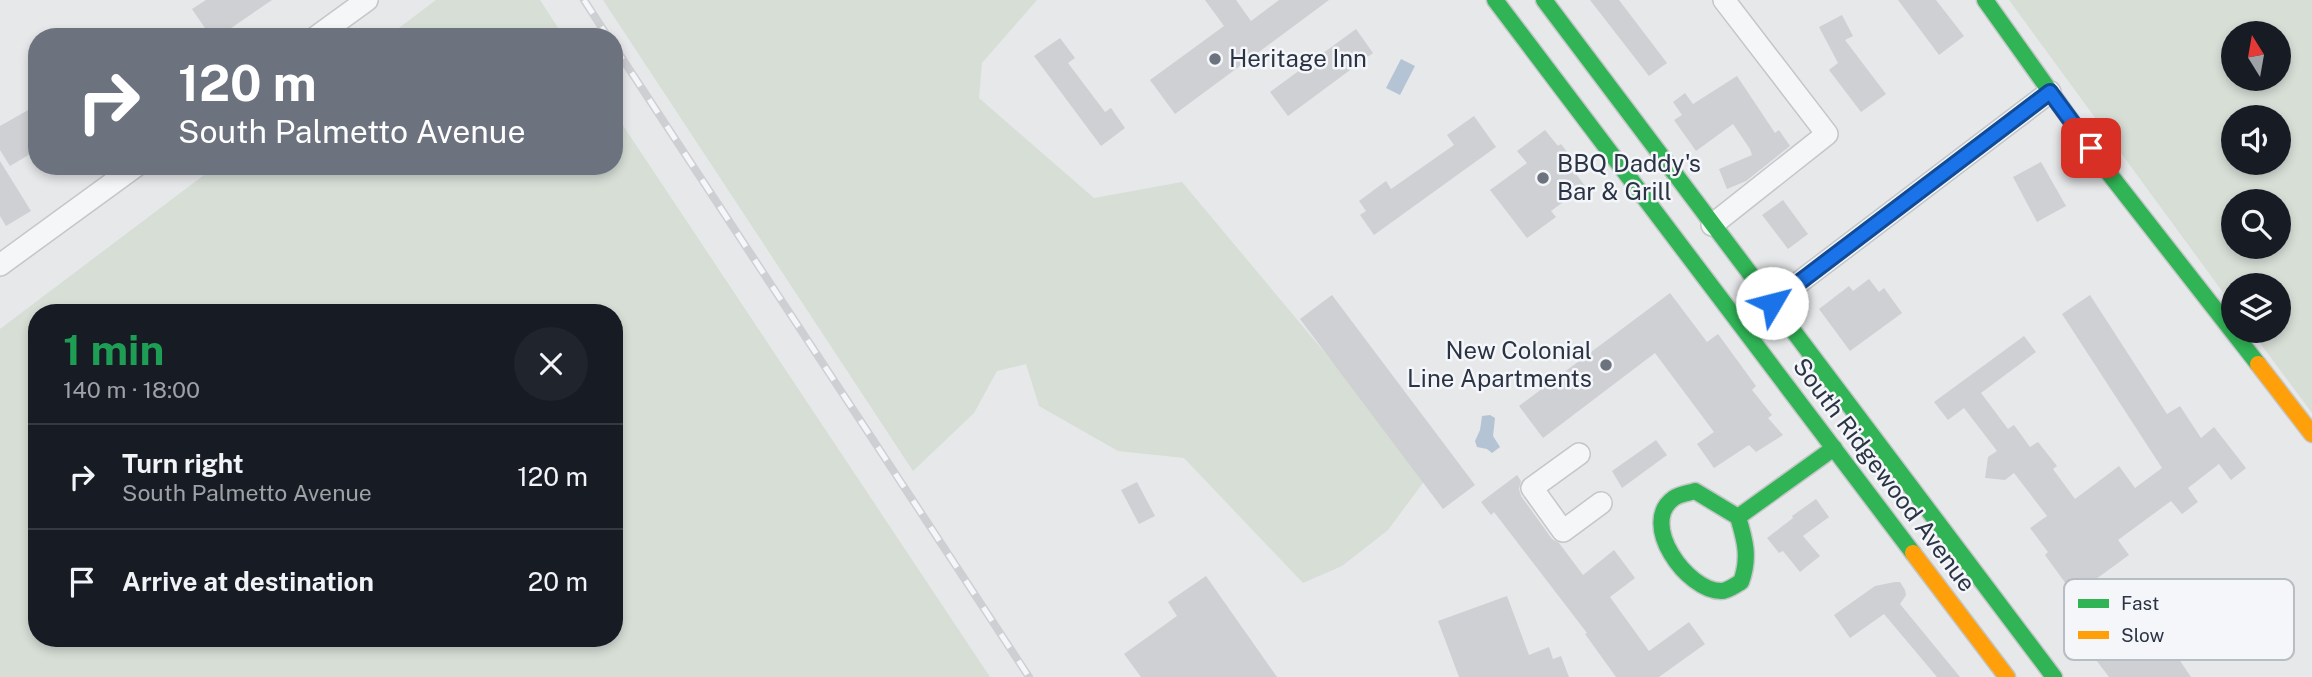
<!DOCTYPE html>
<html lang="en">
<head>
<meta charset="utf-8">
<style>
	body { margin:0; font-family:"Public Sans",sans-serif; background:#20242c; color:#f1f3f6; height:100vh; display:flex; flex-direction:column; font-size:26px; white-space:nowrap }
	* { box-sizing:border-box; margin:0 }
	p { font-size:23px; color:#9ea1a6 }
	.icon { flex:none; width:38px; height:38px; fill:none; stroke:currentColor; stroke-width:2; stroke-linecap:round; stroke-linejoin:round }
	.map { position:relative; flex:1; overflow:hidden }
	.panel { position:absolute; left:28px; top:304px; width:595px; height:343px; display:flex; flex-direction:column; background:#171b24; border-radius:28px; box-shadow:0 4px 10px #0003 }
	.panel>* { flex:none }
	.guide { position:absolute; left:28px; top:28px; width:595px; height:147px; border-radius:28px; box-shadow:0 4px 10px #0003; background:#6c737f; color:#fff; overflow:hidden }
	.needle { width:46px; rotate:349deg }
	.fabs { position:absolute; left:2221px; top:21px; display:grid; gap:14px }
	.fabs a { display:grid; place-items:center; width:70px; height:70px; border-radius:50%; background:#171b24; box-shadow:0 4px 10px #0003; font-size:35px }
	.pin { position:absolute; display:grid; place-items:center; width:60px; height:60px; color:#fff; margin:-30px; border-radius:14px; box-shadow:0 4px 10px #0006 }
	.me { position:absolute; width:77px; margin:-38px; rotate:53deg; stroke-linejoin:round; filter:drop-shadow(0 0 5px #0008) }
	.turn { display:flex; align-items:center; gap:24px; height:147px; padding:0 35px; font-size:32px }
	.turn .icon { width:91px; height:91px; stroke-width:2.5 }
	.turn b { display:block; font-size:49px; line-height:60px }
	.round { display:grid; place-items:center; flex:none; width:74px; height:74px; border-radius:37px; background:#20242c }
	.overview { display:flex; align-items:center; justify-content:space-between; height:119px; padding:0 35px }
	h1 { font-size:42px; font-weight:700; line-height:52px; color:#1e9e55 }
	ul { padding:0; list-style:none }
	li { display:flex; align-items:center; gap:21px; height:105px; padding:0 35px; border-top:2px solid #363941 }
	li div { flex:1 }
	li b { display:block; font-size:26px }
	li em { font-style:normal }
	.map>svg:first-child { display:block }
	.green { fill:#d6ded6; fill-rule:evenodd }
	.water { fill:#b4c4d5 }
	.building { fill:#ced0d3 }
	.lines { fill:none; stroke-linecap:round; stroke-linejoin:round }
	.street-casing { stroke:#c4c6c8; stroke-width:24 }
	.fast-casing { stroke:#c4c6c8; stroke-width:19 }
	.slow-casing { stroke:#c4c6c8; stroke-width:19 }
	.street { stroke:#f5f6f7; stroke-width:21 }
	.fast { stroke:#30b455; stroke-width:16 }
	.slow { stroke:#ff9f0a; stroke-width:16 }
	.rail-casing { stroke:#cecfd2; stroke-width:8 }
	.rail { stroke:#f4f6f9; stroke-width:5; stroke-dasharray:16; stroke-linecap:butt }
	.route-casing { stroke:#114b97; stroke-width:18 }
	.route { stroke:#1a73e8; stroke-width:12 }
	.poi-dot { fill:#6c737f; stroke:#f4f6f9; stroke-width:2.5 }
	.labels { text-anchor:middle; stroke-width:5; stroke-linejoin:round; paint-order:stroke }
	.poi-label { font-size:24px; fill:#2b3445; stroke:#f4f6f9; text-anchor:start }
	.street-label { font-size:24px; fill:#2b3445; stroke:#f4f6f9 }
	.key { fill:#f4f6f9; stroke:#b8bcc3; stroke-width:2 }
	.key-label { font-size:19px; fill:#2b3445 }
</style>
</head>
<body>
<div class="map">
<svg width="2312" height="677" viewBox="0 0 2312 677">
	<rect width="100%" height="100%" fill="#e6e8ea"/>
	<!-- green -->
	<g class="green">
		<polygon points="436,0 540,0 564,37 387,37"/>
		<polygon points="603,0 1037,0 982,63 979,98 1094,198 1182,182 1428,476 1388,530 1342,566 1303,583 1184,458 1118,451 1039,406 1026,364 997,371 974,413 913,471"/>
		<path d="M2009 0H2312V413L2251 331H2278V285H2233V306ZM2233 33H2278V79H2233ZM2233 117H2278V163H2233ZM2233 201H2278V247H2233Z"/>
		<path d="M614 112 990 677H0V329L216 166H614ZM37 313H614V639H37Z"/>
	</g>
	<!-- water -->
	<g class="water">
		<polygon points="1401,59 1415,66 1400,95 1386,88"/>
		<polygon points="1490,415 1495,418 1493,436 1500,447 1492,453 1487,449 1477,447 1475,441 1480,430 1482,416"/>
	</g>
	<!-- building -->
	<g class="building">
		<polygon points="206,0 272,0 218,37 211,37 192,9"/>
		<polygon points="1205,0 1236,0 1251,21 1279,0 1329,0 1175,114 1150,80 1224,26"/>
		<polygon points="1590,0 1619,0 1667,63 1649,76"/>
		<polygon points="1898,0 1936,0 1964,36 1939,55"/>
		<polygon points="1842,15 1853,36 1845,40 1886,94 1861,112 1829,70 1838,63 1819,27"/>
		<polygon points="1356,29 1373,53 1288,116 1270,92"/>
		<polygon points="1060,38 1075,58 1068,63 1105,112 1111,108 1125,128 1101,146 1034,56"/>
		<polygon points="1737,76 1775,133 1779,130 1790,146 1746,181 1727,189 1719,169 1752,155 1750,149 1733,124 1696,151 1674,120 1682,115 1673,102 1685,93 1693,104"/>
		<polygon points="37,105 37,150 10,166 0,150 0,126"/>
		<polygon points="1474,116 1496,147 1374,235 1360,215 1366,211 1359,201 1386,181 1391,189 1454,145 1447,135"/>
		<polygon points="1545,130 1558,146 1561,144 1578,166 1573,170 1585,186 1551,211 1556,217 1527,238 1490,190 1527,163 1517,151"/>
		<polygon points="0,161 31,211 6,226 0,216"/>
		<polygon points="2041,162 2066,206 2037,222 2013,177"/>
		<polygon points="1783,200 1808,234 1788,249 1762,215"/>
		<polygon points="1869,279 1879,292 1884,288 1902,313 1850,351 1819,309 1849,286 1853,291"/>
		<polygon points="1670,293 1707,342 1718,334 1756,386 1752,390 1772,415 1768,418 1783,435 1756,452 1749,445 1714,468 1697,444 1714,432 1655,353 1543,438 1519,406"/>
		<polygon points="1332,295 1475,485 1443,509 1300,319"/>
		<polygon points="2090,295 2167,414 2180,406 2201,438 2214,427 2246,468 2231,480 2219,464 2188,488 2198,502 2182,514 2171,501 2118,540 2129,555 2074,595 2045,555 2048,552 2030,528 2047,516 2014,473 2005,480 1985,478 1988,457 1997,451 1964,408 1948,420 1934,402 2024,336 2036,352 1981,393 2008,429 2014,425 2030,447 2038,442 2057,466 2053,469 2075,499 2119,466 2135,488 2162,468 2062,314"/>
		<polygon points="1656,440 1667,455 1622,488 1612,471"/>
		<polygon points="1517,475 1521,481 1519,489 1521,496 1552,539 1559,543 1583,575 1614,550 1635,578 1610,597 1649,651 1689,622 1705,644 1659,677 1616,677 1585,634 1587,633 1494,512 1491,515 1481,502"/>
		<polygon points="1137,482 1155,516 1139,524 1121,490"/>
		<polygon points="1816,499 1829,517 1803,536 1820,556 1800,572 1783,551 1779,553 1767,538 1793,518 1792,516"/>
		<polygon points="1206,576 1277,677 1141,677 1124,654 1177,616 1168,602"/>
		<polygon points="1895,582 1900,582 1905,590 1906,595 1900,604 1960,677 1937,677 1884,614 1850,638 1834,615 1875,586"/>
		<polygon points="1507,596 1529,655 1549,647 1553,659 1561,656 1569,677 1459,677 1438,621"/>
		<polygon points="2144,612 2168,643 2191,677 2109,677 2090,652"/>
	</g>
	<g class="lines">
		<!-- street casing -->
		<g class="street-casing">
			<g id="street">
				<polyline points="316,37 367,0"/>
				<polyline points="1712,225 1827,134 1724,0"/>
				<polyline points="0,265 136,166"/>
				<polyline points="1772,303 2050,92"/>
				<polyline points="1579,454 1532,488 1563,531 1601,503"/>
			</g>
		</g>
		<!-- fast casing -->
		<g class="fast-casing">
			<g id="fast">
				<polyline points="1495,0 1913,553"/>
				<polyline points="1544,0 2054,677"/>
				<polyline points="1985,0 2104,167 2258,364"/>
				<path d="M1738 517C1745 540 1750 558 1741 582 1735 585 1728 591 1721 591 1687 591 1638 523 1674 498 1680 494 1689 493 1695 491L1738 517 1834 448"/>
			</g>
		</g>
		<!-- slow casing -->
		<g class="slow-casing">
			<g id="slow">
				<polyline points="2258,364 2312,434"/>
				<polyline points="1913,553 2007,677"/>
			</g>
		</g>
		<!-- street -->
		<use href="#street" class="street"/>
		<!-- fast -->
		<use href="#fast" class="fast"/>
		<!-- slow -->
		<use href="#slow" class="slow"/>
		<!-- rail casing -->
		<g class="rail-casing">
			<g id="rail">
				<polyline points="584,0 608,37"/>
				<polyline points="614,46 1029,677"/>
			</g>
		</g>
		<!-- rail -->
		<use href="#rail" class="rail"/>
	</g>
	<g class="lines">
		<!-- route casing -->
		<g class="route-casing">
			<polyline id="route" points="1772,303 2050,92 2091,148"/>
		</g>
		<!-- route -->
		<use href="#route" class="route"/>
	</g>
	<!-- markers -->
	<g class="poi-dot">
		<circle cx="1215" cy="59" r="7"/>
		<circle cx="1543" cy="178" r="7"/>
		<circle cx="1606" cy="365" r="7"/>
	</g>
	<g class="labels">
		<!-- poi labels -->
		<g class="poi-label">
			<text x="1229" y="67">Heritage Inn</text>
			<text x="1557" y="172">BBQ Daddy's<tspan x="1557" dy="28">Bar &amp; Grill</tspan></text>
			<text x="1592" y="359" text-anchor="end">New Colonial<tspan x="1592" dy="28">Line Apartments</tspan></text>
		</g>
		<!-- street labels -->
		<g class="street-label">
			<text transform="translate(1884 475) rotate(53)" y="8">South Ridgewood Avenue</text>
		</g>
	</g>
	<!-- legend -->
	<rect x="2064" y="579" width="230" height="81" rx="10" class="key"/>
	<rect x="2078" y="599" width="31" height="9" fill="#30b455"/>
	<rect x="2078" y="631" width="31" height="8" fill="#ff9f0a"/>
	<g class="key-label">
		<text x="2121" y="610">Fast</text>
		<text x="2121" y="642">Slow</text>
	</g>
</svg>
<div class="fabs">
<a><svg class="needle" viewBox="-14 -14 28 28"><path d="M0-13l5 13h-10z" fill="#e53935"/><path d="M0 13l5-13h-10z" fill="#9ea1a6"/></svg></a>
<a><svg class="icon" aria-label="sound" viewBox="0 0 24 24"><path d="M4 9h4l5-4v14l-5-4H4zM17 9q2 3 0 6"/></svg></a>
<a><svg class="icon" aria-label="search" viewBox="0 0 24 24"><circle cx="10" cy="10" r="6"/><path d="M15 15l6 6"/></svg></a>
<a><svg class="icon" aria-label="layers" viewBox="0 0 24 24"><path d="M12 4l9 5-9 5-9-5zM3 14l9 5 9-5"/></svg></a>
</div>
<div class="pin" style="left:2091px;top:148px;background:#d93025"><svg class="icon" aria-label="arrive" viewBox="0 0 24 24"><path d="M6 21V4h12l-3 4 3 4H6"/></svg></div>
<svg class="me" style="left:1772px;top:303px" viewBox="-20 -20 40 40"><circle r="19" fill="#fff"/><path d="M0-13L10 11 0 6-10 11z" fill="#1a73e8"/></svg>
<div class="guide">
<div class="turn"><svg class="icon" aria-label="right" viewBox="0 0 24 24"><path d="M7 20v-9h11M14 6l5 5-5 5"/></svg><div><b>120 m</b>South Palmetto Avenue</div></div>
</div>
<section class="panel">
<div class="overview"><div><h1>1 min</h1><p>140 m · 18:00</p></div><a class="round"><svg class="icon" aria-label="close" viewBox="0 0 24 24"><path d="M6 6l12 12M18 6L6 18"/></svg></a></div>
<ul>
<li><svg class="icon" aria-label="right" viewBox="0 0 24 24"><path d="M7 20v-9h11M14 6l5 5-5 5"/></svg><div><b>Turn right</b><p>South Palmetto Avenue</p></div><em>120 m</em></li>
<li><svg class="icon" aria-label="arrive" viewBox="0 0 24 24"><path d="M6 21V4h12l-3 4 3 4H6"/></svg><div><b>Arrive at destination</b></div><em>20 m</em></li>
</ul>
</section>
</div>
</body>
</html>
